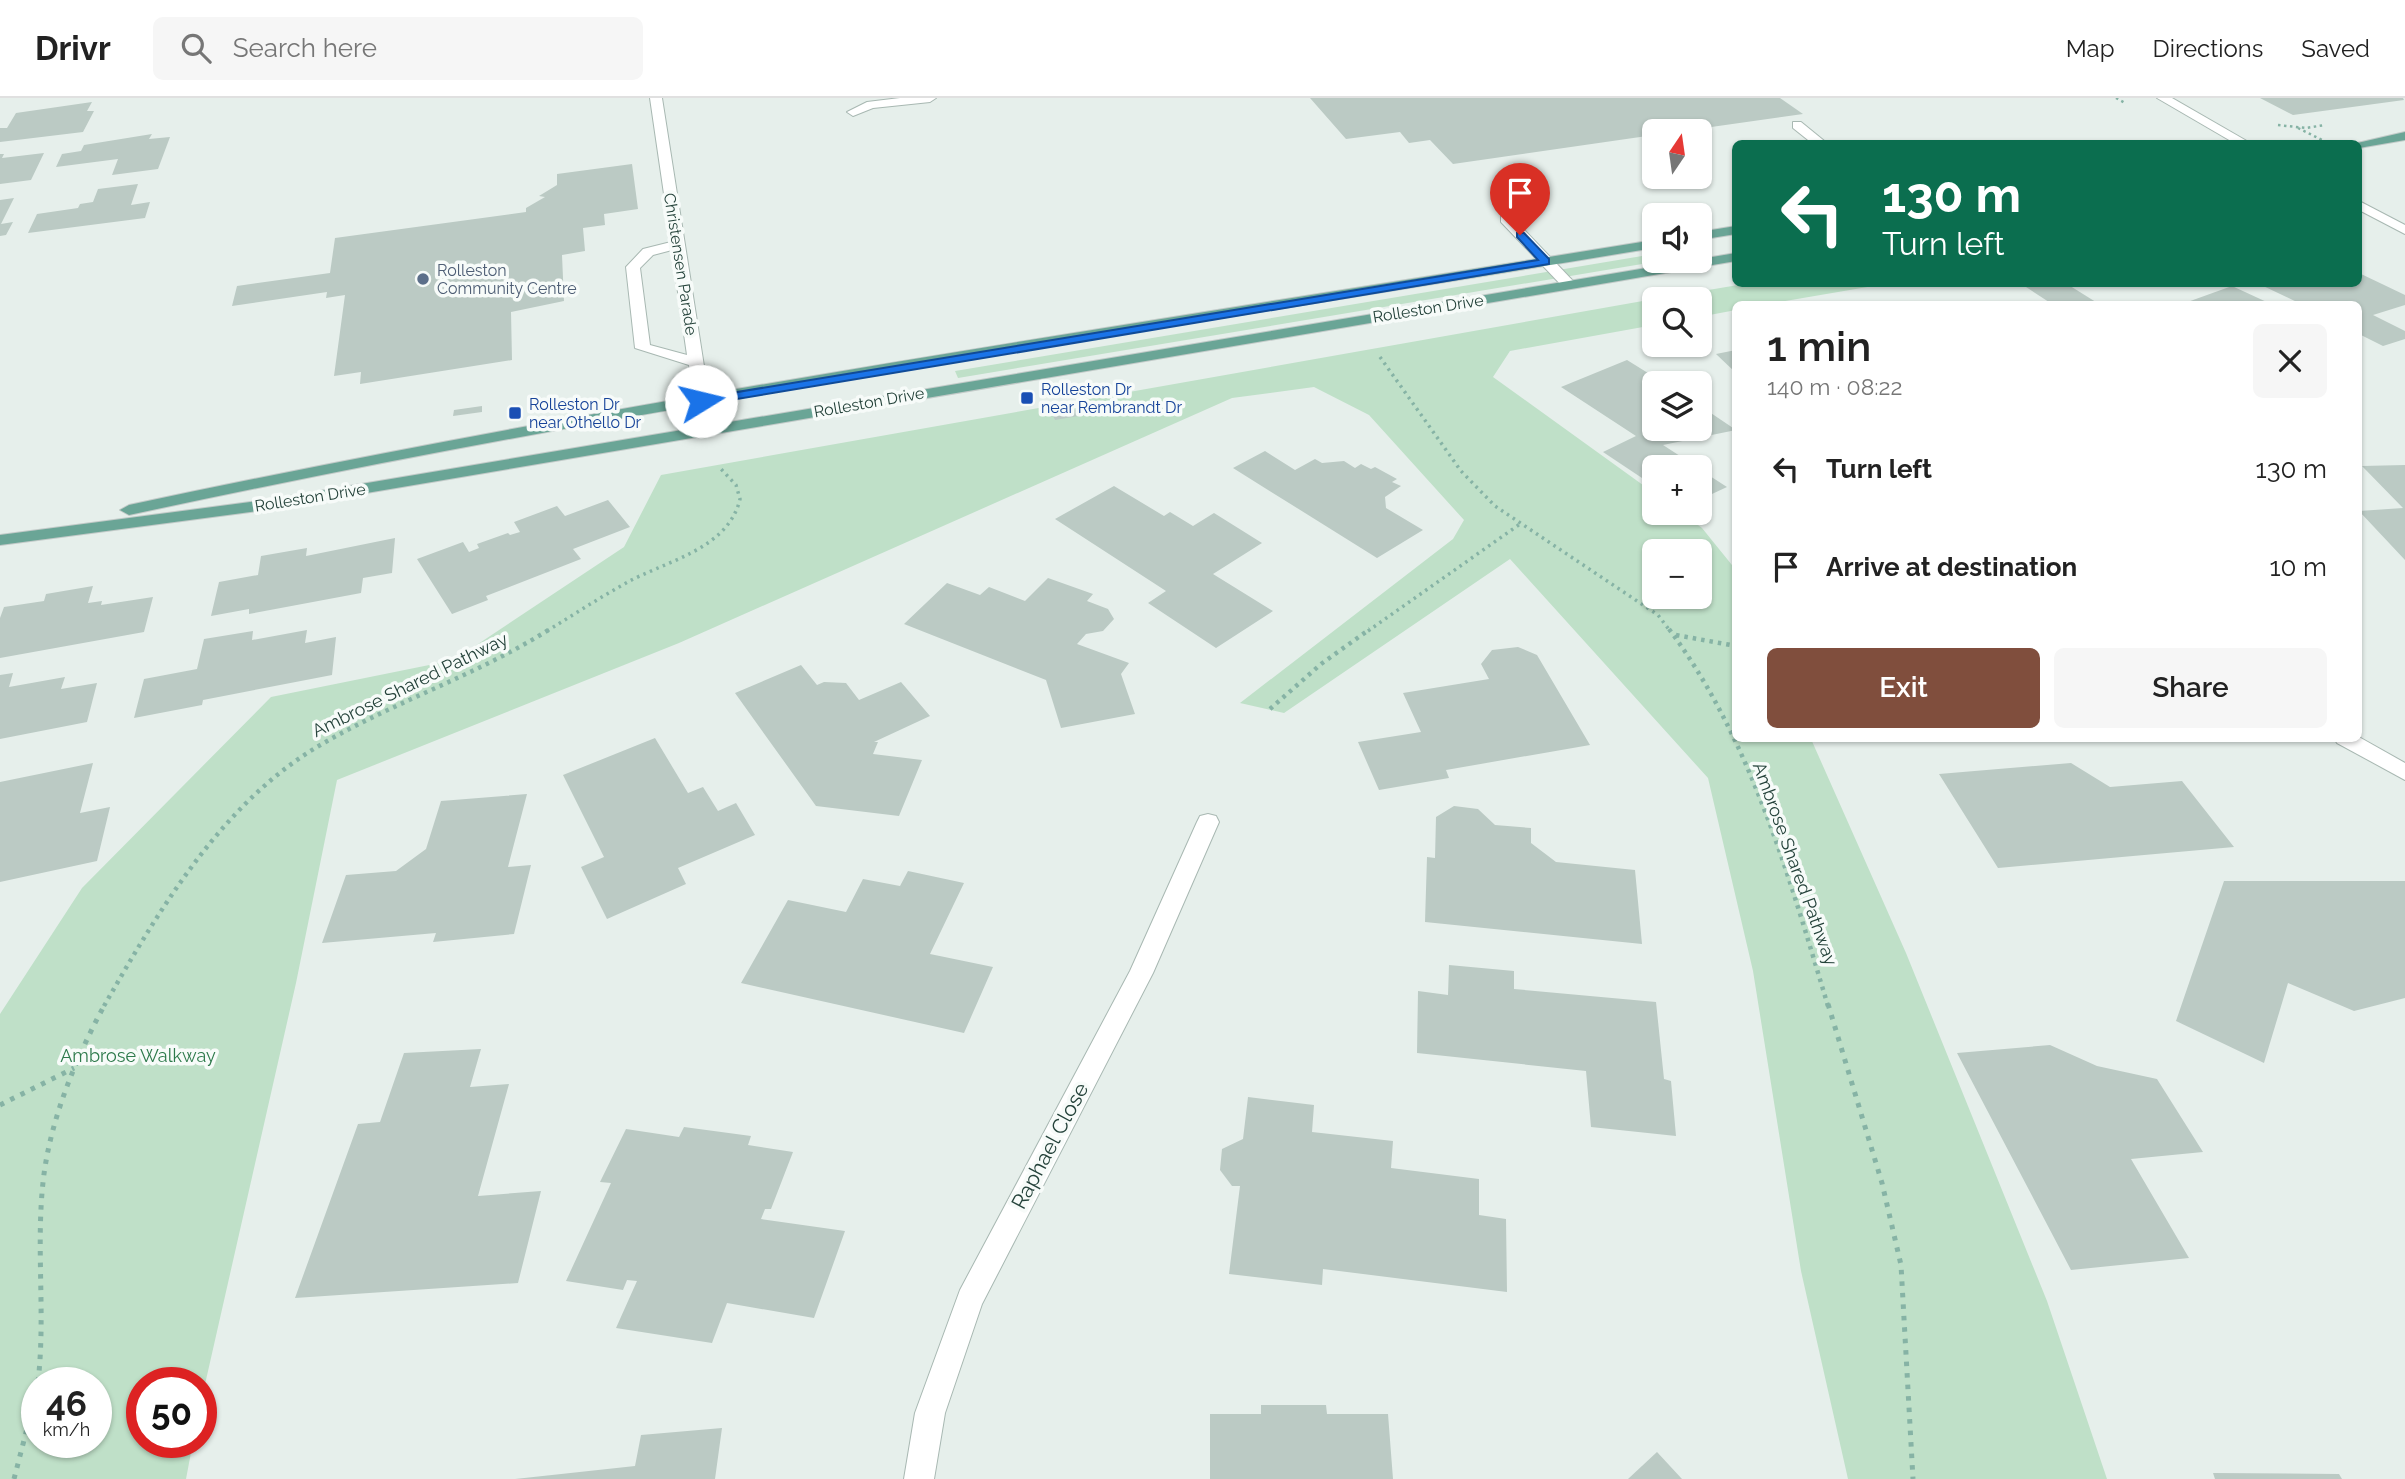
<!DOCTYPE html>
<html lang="en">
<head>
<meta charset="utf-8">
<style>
	body { margin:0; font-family:Raleway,sans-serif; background:#f6f6f6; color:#222; height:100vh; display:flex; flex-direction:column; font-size:26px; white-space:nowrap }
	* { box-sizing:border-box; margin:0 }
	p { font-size:23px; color:#767676 }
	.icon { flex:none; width:38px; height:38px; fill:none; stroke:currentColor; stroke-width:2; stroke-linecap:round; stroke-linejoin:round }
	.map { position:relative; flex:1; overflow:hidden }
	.drawer { position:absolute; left:1732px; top:203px; width:630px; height:441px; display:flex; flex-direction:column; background:#fff; border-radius:10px; box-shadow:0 2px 5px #0004 }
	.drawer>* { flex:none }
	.hud { position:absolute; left:1732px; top:42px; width:630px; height:147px; border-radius:10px; box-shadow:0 2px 5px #0004; background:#0b6e4f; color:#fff; overflow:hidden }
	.needle { width:46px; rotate:13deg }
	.fabs { position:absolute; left:1642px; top:21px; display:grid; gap:14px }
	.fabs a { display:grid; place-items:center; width:70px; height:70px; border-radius:10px; background:#fff; box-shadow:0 2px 5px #0004; font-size:35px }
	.speed { position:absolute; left:21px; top:1269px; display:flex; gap:14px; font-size:35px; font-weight:700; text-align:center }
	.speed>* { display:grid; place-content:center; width:91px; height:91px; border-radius:50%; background:#fff; box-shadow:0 2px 5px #0004; line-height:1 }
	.speed small { font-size:18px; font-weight:400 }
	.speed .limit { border:10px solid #d22; background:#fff; color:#111 }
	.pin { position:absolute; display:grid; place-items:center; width:60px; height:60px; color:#fff; margin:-72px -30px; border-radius:50% 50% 50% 0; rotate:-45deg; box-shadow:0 0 7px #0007 }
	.pin .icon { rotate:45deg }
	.me { position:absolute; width:77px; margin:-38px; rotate:81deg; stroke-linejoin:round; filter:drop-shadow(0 0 5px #0008) }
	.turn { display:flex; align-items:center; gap:24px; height:147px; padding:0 35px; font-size:32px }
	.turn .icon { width:91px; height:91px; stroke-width:2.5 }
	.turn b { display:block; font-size:49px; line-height:60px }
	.round { display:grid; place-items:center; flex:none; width:74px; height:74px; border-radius:10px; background:#f6f6f6 }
	.overview { display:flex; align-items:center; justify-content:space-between; height:119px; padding:0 35px }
	h1 { font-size:42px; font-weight:600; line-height:52px }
	.action { display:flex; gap:14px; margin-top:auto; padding:14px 35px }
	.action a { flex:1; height:80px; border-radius:10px; background:#804e3d; color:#fff; font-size:28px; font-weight:600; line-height:80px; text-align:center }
	.action a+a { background:#f6f6f6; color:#222 }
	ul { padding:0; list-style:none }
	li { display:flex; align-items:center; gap:21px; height:98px; padding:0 35px }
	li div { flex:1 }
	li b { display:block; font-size:26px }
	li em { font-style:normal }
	header { display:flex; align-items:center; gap:42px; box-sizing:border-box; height:98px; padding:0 35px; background:#fff; border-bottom:2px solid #e0e0e0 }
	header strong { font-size:33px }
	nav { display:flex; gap:38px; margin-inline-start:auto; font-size:24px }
	.search { width:490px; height:63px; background:#f6f6f6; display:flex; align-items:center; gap:18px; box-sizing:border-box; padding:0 24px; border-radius:10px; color:#767676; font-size:26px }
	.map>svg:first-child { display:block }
	.green { fill:#bfe0c8; fill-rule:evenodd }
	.building { fill:#bbcac4 }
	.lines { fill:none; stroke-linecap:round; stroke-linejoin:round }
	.minor-casing { stroke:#a8b8b2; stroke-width:2 }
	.major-casing { stroke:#c2cac8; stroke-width:2 }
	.path-far3 { stroke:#86b3a5; stroke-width:2.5; stroke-dasharray:2.5 3.5; stroke-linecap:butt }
	.path-far2 { stroke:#86b3a5; stroke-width:3.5; stroke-dasharray:2.5 4.5; stroke-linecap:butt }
	.path-far1 { stroke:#86b3a5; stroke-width:4.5; stroke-dasharray:3.5 5; stroke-linecap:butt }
	.path { stroke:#86b3a5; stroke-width:5; stroke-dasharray:4.5 7; stroke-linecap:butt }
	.minor { fill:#fff; fill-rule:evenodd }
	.major { fill:#6aa596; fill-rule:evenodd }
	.route { fill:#1a73e8; stroke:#114b97; stroke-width:2 }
	.service-dot { fill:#5c6f8a; stroke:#f7fbf9; stroke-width:2.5 }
	.transit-dot { fill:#1a4fb4; stroke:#f7fbf9; stroke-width:2.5 }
	.labels { text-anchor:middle; stroke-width:7; stroke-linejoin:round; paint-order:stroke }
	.far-street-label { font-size:16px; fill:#24423a; stroke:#f7fbf9 }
	.far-service-label { font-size:16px; fill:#4e5e75; stroke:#f7fbf9; text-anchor:start }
	.far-transit-label { font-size:16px; fill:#164399; stroke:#f7fbf9; text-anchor:start }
	.street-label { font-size:18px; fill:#24423a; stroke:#f7fbf9 }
	.park-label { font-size:18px; fill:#2d7a4b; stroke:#f7fbf9 }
	.near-street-label { font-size:21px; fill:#24423a; stroke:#f7fbf9 }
</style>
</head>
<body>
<header>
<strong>Drivr</strong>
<div class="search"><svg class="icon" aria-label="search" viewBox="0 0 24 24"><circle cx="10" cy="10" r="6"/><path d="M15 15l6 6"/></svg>Search here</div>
<nav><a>Map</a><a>Directions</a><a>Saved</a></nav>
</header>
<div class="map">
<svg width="2405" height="1381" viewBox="0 0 2405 1381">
	<rect width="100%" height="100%" fill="#e6efeb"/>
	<!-- green -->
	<g class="green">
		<polygon points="1654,156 1654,163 1660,163 958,280 955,273"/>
		<polygon points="1744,186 1885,186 1768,206 1736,206 1736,212 1699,219 1699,201 1655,201"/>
		<path d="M1654 201V227L1510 253 1493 279 1654 395V415H1682L1702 430 1736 472V640L1811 641 1906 855 2047 1203 2107 1381H1848L1801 1173 1753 873 1708 680 1510 461 1284 615 1240 605 1453 441 1464 422 1369 317 1314 289 1232 300 679 545 337 682 296 885 201 1304V1284H142V1344H193L186 1381H0V916L82 790 271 599 454 562 624 449 661 377ZM1654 453H1699V499H1654ZM37 1284H96V1344H37Z"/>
	</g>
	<!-- building -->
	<g class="building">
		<polygon points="1310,0 1780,0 1803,16 1683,33 1654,33 1654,37 1453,66 1430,42 1409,45 1400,34 1346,41"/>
		<polygon points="2260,0 2403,0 2404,2 2293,17"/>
		<polygon points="92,4 87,13 94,13 83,34 0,44 0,30 7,30 16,15"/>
		<polygon points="152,36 149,41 170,39 158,71 112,77 118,61 56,69 62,56 81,53 84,47"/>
		<polygon points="44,55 31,82 0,86 0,56 4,56 2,60"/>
		<polygon points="632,66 638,111 604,116 605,127 583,130 585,153 562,157 564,203 511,214 512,262 360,286 361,274 334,278 345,197 326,200 327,194 232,208 237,188 330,175 335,140 526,114 526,110 545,99 539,98 557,87 557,76"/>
		<polygon points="138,86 131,107 150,104 145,120 28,135 37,116 78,110 80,106 93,104 98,91"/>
		<polygon points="14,100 1,126 13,124 6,137 0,138 0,102"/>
		<polygon points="2359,175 2405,197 2405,207 2373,217 2405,233 2405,241 2383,248 2359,236 2359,206 2301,206 2259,186 2359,186"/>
		<polygon points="2044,186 2067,186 2099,206 2052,206 2026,189"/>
		<polygon points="2232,188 2271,206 2182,206"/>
		<polygon points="1736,252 1736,275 1716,256"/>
		<polygon points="1627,262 1664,285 1654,285 1654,331 1699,331 1699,307 1736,332 1663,347 1697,369 1654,369 1654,388 1603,354 1636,338 1561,289"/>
		<polygon points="482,308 482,314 453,318 454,312"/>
		<polygon points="1087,310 1090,316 1055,322 1052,316"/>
		<polygon points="1265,353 1295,372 1315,361 1322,365 1344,363 1355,370 1361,366 1371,371 1375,369 1397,381 1392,384 1401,388 1385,399 1386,410 1423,432 1377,460 1233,370"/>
		<polygon points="2405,367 2405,462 2359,413 2403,410 2362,368"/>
		<polygon points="1699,371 1727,389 1699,402"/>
		<polygon points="1114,388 1164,418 1170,414 1193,428 1214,415 1262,445 1213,476 1273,513 1216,550 1148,505 1166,493 1055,421"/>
		<polygon points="608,402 630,429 573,451 581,461 486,498 488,502 452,516 417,461 463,444 469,454 479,450 477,446 508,435 510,437 520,434 514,424 557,408 565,418"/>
		<polygon points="395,440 392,475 363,480 361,495 249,516 249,511 211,518 219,484 258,477 261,458 307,450 306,458"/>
		<polygon points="1048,480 1093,496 1087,503 1108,511 1114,521 1103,533 1086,536 1077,546 1129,565 1121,576 1135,616 1061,630 1046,582 904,526 947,485 980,497 989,489 1025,503"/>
		<polygon points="93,488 88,505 102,503 101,507 153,499 144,534 0,560 0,520 4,509 44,503 46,496"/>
		<polygon points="307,532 305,545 336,539 332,577 203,602 202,607 134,620 144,581 197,571 204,541 253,533 252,542"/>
		<polygon points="1518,549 1537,557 1590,647 1446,672 1449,680 1379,692 1358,644 1421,634 1403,595 1489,581 1481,566 1492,552"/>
		<polygon points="801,567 817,587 824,584 846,585 859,602 901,584 930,618 874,644 878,644 873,656 922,662 899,718 816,708 735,595"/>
		<polygon points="13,575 9,589 65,579 61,591 97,585 87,624 0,641 0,577"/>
		<polygon points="655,640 688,695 703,689 718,713 736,705 755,737 678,770 686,786 607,821 581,769 604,759 563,677"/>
		<polygon points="93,665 80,715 110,709 97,763 0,784 0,684"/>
		<polygon points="2071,665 2110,689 2182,683 2234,749 1998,770 1939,676"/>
		<polygon points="527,696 508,769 531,767 514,836 433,844 436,835 322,845 346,777 396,773 426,751 441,703"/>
		<polygon points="1454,708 1478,711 1495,727 1531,730 1531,745 1556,764 1635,772 1642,846 1425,824 1427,759 1435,760 1436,719"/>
		<polygon points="908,773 964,785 930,856 993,869 964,935 741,885 788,802 846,814 863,781 900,788"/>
		<polygon points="2224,783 2405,783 2405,900 2354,913 2288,885 2264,965 2176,923"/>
		<polygon points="1449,867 1514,873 1514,891 1656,904 1664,981 1671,983 1676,1038 1591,1029 1586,973 1417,955 1418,893 1448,897"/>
		<polygon points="2050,947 2097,968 2157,981 2203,1054 2131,1061 2189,1160 2071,1172 1957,955"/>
		<polygon points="481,951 470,989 509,986 478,1098 541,1093 518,1185 295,1200 358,1026 380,1024 404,955"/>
		<polygon points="1248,999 1314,1007 1312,1034 1393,1043 1391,1070 1479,1081 1479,1117 1506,1121 1507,1194 1323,1171 1322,1187 1229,1176 1240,1088 1232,1088 1220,1072 1222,1051 1243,1041"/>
		<polygon points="684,1029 751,1038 748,1047 793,1054 771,1111 765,1111 761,1121 845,1133 814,1220 727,1205 712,1245 616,1230 637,1183 627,1182 623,1192 566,1183 611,1085 600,1084 626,1031 679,1039"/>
		<polygon points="1261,1307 1326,1307 1327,1316 1388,1316 1393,1381 1210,1381 1210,1316 1261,1316"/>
		<polygon points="722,1330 715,1381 515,1381 635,1368 641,1337"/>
		<polygon points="1657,1354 1682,1381 1628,1381"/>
		<polygon points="2213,1375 2339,1376 2342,1381 2215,1381"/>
	</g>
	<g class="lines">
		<!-- minor casing -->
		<g class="minor-casing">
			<g id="minor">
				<path d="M650 0H662L714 332 706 337 698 332 689 267 635 250 626 169 643 151 671 144ZM672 152 687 257 650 247 640 170 653 157Z"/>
				<polygon points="900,0 936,0 930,4 873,10 853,18 847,14 867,4"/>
				<polygon points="2157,0 2172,0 2252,46 2236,46"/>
				<polygon points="1793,24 1801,24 1828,46 1813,46 1793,30"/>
				<polygon points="2359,103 2405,127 2405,136 2359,112"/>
				<polygon points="1501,118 1511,118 1574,184 1574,190 1564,190 1501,124"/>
				<polygon points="2359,639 2405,665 2405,682 2337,645 2334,640"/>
				<polygon points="1208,716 1216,718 1219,724 1153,875 982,1206 945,1315 934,1381 904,1381 915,1315 960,1192 1130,873 1197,724 1200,718"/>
			</g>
		</g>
		<!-- major casing -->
		<g class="major-casing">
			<g id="major">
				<polygon points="2405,34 2405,42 2359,50 2359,46 2353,46"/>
				<polygon points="1736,128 1736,136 1699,142 1699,134"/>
				<path d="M1654 142V150C1145 234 633 308 129 417L120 412 129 407C633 299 1145 225 1654 142Z"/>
				<polygon points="1736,155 1736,163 266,412 0,447 0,437 266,402"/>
			</g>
		</g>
		<!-- path-far3 -->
		<g class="path-far3">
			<polyline points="2116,0 2125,5"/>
			<polyline points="2278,27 2306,30 2325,27"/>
			<polyline points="2298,30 2322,42"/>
			<polyline points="1760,187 1770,186"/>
		</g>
		<!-- path-far2 -->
		<g class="path-far2">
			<polyline points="1380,259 1461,373 1495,408 1658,517 1670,533"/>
			<path d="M547 533C573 517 599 500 626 485 665 463 728 452 740 401L736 387 721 371"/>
			<polyline points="1368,533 1520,426"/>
		</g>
		<!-- path-far1 -->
		<g class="path-far1">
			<path d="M1669 531C1751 641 1789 779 1828 908"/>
			<polyline points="1676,537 1736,548"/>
			<polyline points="1270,611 1321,566 1370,531"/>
			<path d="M104 908C159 812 223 703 322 646 396 603 477 577 550 531"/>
		</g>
		<!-- path -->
		<g class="path">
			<polyline points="1828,906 1882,1085 1901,1167 1913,1381"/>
			<polyline points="0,1007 74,970"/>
			<path d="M38 1284C46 1215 35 1145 44 1076 52 1017 77 958 105 906"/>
			<polyline points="14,1381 37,1292"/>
		</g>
		<!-- minor -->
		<use href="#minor" class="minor"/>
		<!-- major -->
		<use href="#major" class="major"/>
	</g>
	<!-- route -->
	<polygon class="route" points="1517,135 1524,135 1549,161 1549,166 701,307 695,303 701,300 1538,162 1517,139"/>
	<!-- markers -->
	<circle class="service-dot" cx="423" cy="181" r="7"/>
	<g class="transit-dot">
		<rect x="1020" y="293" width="14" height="14" rx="3.5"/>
		<rect x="508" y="308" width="14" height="14" rx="3.5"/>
	</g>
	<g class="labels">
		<!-- far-street labels -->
		<g class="far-street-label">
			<text transform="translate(681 166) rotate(81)" y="6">Christensen Parade</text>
			<text transform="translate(1428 210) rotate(-9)" y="6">Rolleston Drive</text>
			<text transform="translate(869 304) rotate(-10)" y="6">Rolleston Drive</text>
			<text transform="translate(310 399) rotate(-9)" y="6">Rolleston Drive</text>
		</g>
		<!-- far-service labels -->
		<g class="far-service-label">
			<text x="437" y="178">Rolleston<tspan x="437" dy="18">Community Centre</tspan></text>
		</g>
		<!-- far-transit labels -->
		<g class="far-transit-label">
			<text x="1041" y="297">Rolleston Dr<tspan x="1041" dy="18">near Rembrandt Dr</tspan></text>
			<text x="529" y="312">Rolleston Dr<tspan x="529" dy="18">near Othello Dr</tspan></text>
		</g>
		<!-- street labels -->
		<g class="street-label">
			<text transform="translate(410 587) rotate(-26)" y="6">Ambrose Shared Pathway</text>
			<text transform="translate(1795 766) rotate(70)" y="6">Ambrose Shared Pathway</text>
		</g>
		<!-- park labels -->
		<g class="park-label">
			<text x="138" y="964">Ambrose Walkway</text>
		</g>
		<!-- near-street labels -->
		<g class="near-street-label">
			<text transform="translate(1050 1048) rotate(-62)" y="7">Raphael Close</text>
		</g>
	</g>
</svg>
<div class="fabs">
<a><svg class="needle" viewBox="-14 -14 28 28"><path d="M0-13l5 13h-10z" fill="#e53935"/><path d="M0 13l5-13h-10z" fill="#767676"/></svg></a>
<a><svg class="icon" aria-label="sound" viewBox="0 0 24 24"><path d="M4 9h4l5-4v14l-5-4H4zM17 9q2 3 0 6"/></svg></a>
<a><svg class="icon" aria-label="search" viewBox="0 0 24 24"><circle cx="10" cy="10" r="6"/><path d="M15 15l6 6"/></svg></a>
<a><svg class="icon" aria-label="layers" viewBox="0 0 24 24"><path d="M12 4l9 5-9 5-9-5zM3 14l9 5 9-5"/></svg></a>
<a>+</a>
<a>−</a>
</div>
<div class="speed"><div>46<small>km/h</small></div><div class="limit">50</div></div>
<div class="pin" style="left:1520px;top:137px;background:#d93025"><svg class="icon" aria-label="arrive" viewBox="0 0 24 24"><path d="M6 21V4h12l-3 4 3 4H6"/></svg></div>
<svg class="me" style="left:701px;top:303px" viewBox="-20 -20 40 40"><circle r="19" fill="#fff"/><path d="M0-13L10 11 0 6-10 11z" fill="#1a73e8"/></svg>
<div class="hud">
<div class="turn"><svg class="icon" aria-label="left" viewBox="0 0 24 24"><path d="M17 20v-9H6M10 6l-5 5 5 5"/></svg><div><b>130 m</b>Turn left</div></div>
</div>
<section class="drawer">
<div class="overview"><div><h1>1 min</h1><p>140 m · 08:22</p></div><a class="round"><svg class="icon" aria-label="close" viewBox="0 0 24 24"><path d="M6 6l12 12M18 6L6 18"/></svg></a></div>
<ul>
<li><svg class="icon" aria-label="left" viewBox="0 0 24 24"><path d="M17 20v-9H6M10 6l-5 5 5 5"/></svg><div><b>Turn left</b></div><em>130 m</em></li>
<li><svg class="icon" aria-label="arrive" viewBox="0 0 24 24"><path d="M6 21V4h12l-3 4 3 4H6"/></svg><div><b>Arrive at destination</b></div><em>10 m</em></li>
</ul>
<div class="action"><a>Exit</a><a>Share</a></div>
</section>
</div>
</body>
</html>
